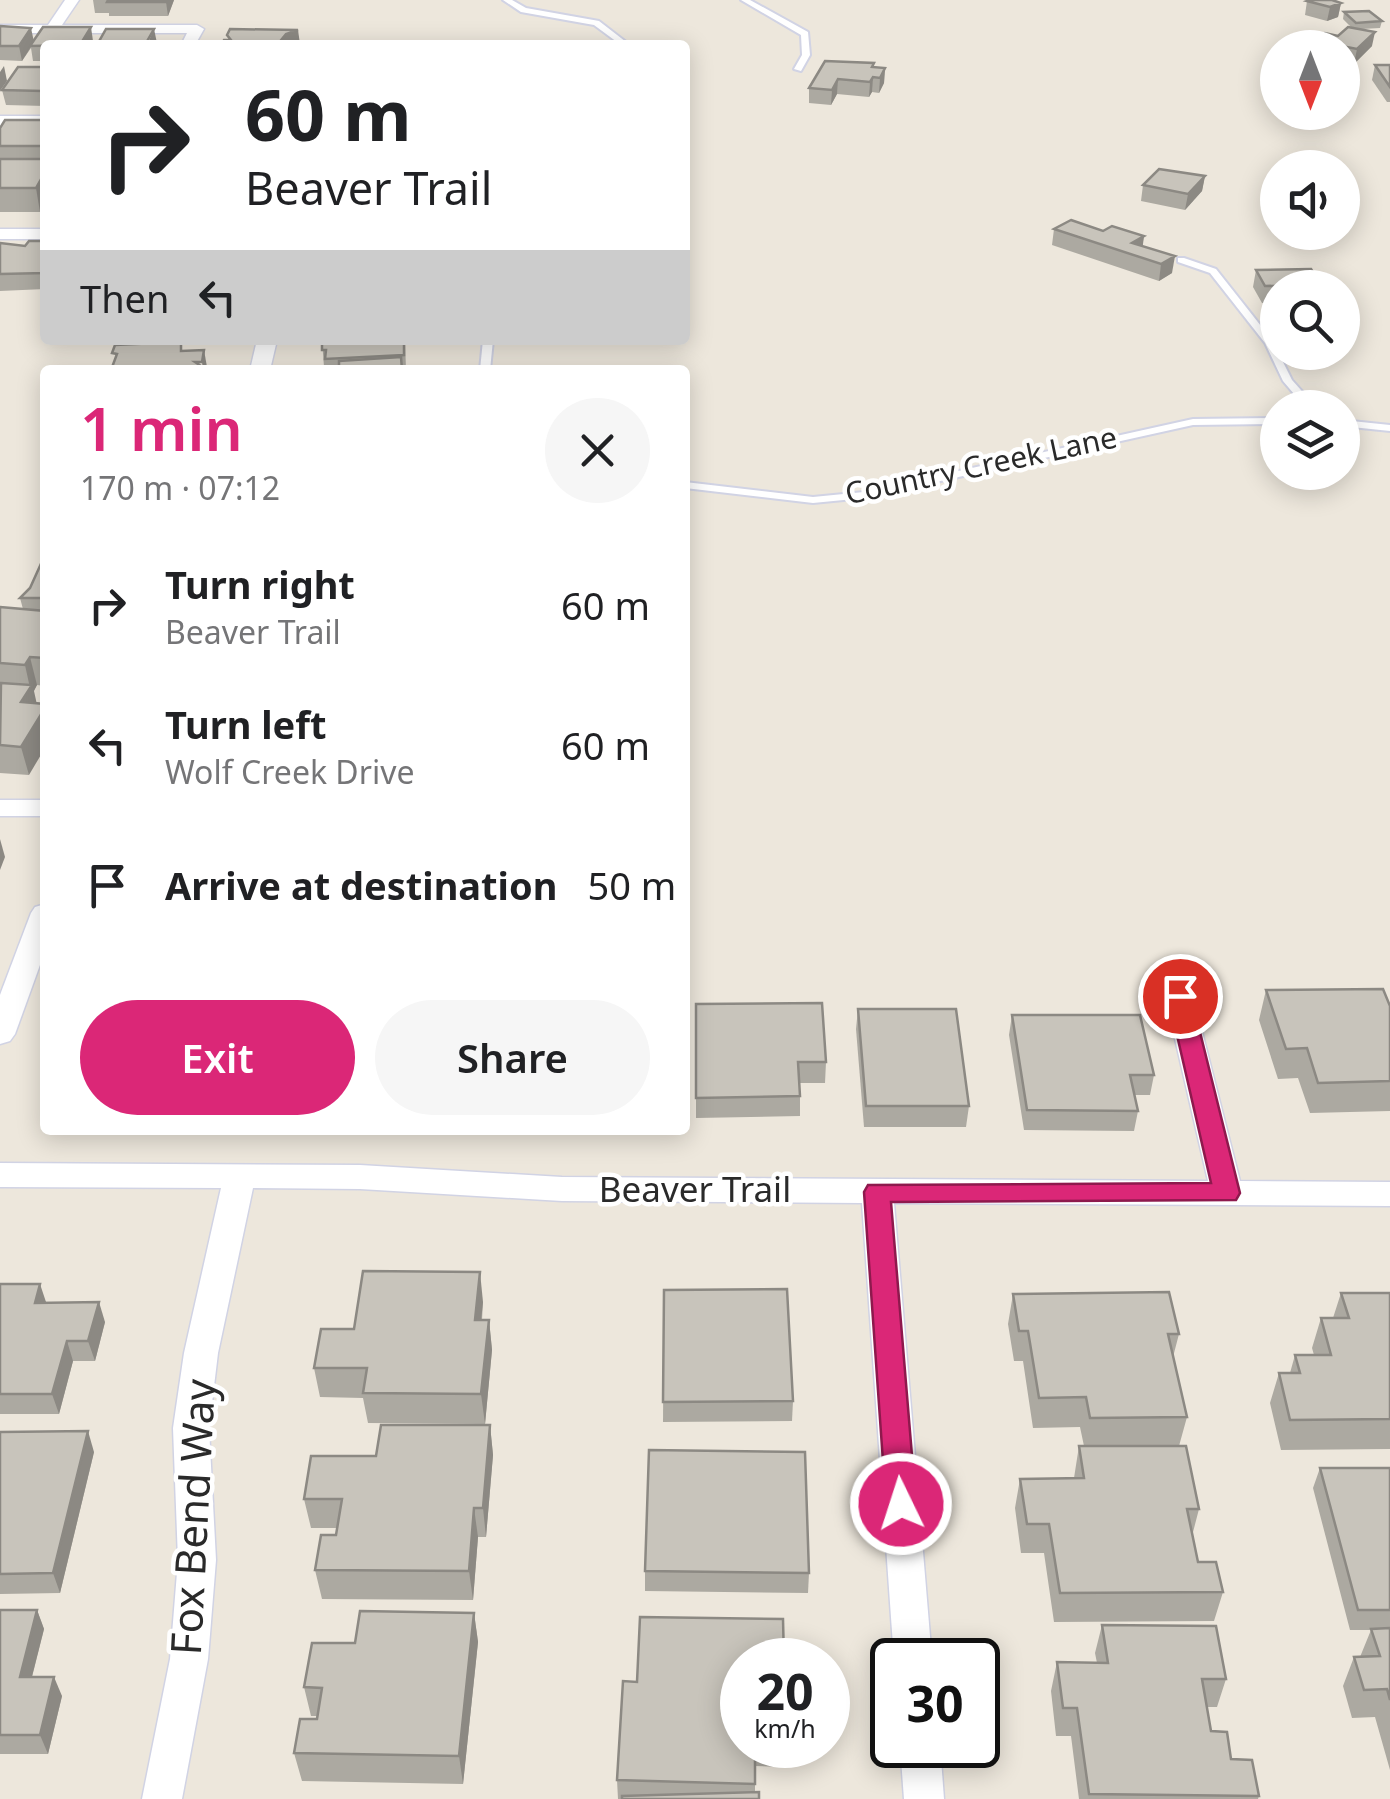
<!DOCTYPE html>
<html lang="en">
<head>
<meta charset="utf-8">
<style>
	body { margin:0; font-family:"Noto Sans",sans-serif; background:#f6f6f6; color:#202124; height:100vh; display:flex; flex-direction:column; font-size:38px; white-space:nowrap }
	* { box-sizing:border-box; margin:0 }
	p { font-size:32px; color:#757577 }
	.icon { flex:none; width:55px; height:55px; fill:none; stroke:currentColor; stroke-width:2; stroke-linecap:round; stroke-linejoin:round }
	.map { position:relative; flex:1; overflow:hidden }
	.sheet { position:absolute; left:40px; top:365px; width:650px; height:770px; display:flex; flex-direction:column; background:#fff; border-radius:10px; box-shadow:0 5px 25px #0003 }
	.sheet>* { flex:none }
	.banner { position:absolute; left:40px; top:40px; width:650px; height:305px; border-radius:10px; box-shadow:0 5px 25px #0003; background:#fff; color:#202124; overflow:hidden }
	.needle { width:65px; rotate:180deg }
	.controls { position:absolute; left:1260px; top:30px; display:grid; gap:20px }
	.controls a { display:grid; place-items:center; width:100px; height:100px; border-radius:50%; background:#fff; box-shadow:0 5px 25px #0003; font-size:50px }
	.speed { position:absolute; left:720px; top:1638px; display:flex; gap:20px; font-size:50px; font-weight:700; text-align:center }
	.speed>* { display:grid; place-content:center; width:130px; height:130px; border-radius:50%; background:#fff; box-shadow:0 5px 25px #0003; line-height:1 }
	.speed small { font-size:25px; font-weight:400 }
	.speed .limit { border:5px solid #111; border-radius:15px; background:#fff; color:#111 }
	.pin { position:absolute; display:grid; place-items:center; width:85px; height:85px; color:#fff; margin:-42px; border:5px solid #fff; border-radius:50%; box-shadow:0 2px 10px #0007 }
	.me { position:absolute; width:110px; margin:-55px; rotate:356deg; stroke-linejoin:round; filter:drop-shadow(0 0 8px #0008) }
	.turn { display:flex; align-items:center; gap:35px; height:210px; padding:0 40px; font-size:45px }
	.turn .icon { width:130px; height:130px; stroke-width:2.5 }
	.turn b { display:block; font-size:70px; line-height:85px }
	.then { display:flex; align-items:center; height:95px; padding:0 40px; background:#0003; gap:20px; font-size:38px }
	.round { display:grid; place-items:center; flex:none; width:105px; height:105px; border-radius:52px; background:#f6f6f6 }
	.summary { display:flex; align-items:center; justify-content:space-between; height:170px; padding:0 40px }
	h1 { font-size:60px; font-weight:600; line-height:75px; color:#db2777 }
	.cta { display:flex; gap:20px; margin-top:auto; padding:20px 40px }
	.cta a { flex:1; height:115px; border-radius:60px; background:#db2777; color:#fff; font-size:40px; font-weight:600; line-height:115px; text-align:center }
	.cta a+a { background:#f6f6f6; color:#202124 }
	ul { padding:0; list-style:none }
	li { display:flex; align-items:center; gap:30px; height:140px; padding:0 40px }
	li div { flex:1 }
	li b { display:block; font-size:38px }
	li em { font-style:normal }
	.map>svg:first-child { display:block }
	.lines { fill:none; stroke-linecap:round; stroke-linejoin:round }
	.service-casing { stroke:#d1d3e4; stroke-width:4 }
	.minor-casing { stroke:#d1d3e4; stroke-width:3 }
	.service { fill:#fff; fill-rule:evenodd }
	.minor { fill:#fff; fill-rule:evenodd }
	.wall { fill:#aca9a1 }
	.shaded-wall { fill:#8c8983 }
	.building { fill:#c8c4bb; stroke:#8c8983; stroke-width:2.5 }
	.route { fill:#db2777; stroke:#8e194d; stroke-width:2.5 }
	.labels { text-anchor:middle; stroke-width:9; stroke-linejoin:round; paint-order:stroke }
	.far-street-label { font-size:30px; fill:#2a2a2a; stroke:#fff }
	.street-label { font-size:35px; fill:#2a2a2a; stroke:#fff }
	.near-street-label { font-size:42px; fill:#2a2a2a; stroke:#fff }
</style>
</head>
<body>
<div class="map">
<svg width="1390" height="1799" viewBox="0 0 1390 1799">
	<rect width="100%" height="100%" fill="#ede7dc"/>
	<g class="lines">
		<!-- service casing -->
		<g class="service-casing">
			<g id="service">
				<polygon points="503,0 512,0 526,8 599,21 630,45 621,45 594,25 521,12"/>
				<polygon points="741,0 750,0 808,32 810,55 801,71 794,69 802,55 801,35"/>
				<polygon points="1178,258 1184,258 1216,269 1272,340 1292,380 1317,408 1306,408 1283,381 1265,343 1210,273 1178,262"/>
				<polygon points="483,340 493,340 490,370 480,370"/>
				<polygon points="1278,418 1278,424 1193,425 864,498 813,503 685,488 685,482 813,497 864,492 1193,419"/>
				<polygon points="1342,420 1390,425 1390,431 1342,426"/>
			</g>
		</g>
		<!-- minor casing -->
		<g class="minor-casing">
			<g id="minor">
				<polygon points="65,0 79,0 62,25 197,25 204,29 195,45 181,45 187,33 0,33 0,25 48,25"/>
				<rect x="0" y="116" width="45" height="10"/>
				<rect x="0" y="229" width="45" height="10"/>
				<polygon points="257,340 277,340 270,370 250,370"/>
				<rect x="0" y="800" width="45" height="16"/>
				<polygon points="45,904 45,951 15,1034 10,1041 0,1044 0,995 31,913 35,907"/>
				<polygon points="1179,986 1189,989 1193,996 1240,1181 1390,1182 1390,1206 894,1203 932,1660 894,1660 862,1203 562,1201 360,1189 253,1188 218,1353 209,1428 216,1560 208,1659 182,1799 142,1799 170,1659 178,1560 173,1428 184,1353 221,1188 0,1187 0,1163 360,1165 562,1177 1208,1181 1165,996 1169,989"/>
				<polygon points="900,1745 940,1745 944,1799 904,1799"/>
			</g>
		</g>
		<!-- service -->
		<use href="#service" class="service"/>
		<!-- minor -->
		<use href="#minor" class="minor"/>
	</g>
	<!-- wall -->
	<g class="wall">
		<polygon points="93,0 174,0 168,16 109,16 109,13 95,13"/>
		<polygon points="1307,1 1341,3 1338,17 1327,21 1305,15"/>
		<polygon points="1344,12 1382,21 1380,28 1362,29 1372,46 1354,64 1342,61 1342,48 1315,48 1316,41 1338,36 1352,28 1343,19"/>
		<polygon points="0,26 34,41 93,41 91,45 45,45 45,61 33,61 31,48 22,61 0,60"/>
		<polygon points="874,63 874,67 885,68 884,83 879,93 872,92 869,97 837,94 831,105 809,103 809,88"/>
		<polygon points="1375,65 1390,65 1390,102 1387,102 1372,80"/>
		<polygon points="45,67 45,106 6,105 2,90"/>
		<polygon points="45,120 45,204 40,212 0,212 0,128"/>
		<polygon points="1205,176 1202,191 1185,210 1141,201 1143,185"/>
		<polygon points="1054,229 1103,231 1144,236 1142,246 1172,273 1159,281 1052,245"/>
		<polygon points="45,241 45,289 0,291 0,243 25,246"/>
		<polygon points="1256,270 1321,285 1320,288 1278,288 1278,302 1262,303 1253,287"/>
		<polygon points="322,340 405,340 406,370 309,370 327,368 324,367"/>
		<polygon points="45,557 45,686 37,685 33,691 29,775 0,773 0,607 23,609 20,598 30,588"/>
		<polygon points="1266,990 1390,1006 1390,1111 1310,1113 1298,1078 1278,1079 1259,1020"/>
		<polygon points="696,1004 826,1062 825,1083 800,1083 800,1116 696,1118"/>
		<polygon points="858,1009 969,1106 966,1127 864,1127 856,1029"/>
		<polygon points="1012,1015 1154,1075 1150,1095 1134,1095 1138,1111 1134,1131 1024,1130 1009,1035"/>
		<polygon points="0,1284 46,1302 105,1322 95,1361 73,1361 59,1414 0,1414"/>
		<polygon points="664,1290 793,1401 792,1421 663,1422"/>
		<polygon points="1341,1293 1390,1293 1390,1449 1281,1450 1270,1403 1279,1373 1290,1373 1295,1355 1314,1355 1312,1348 1321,1318 1333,1318"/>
		<polygon points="1013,1294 1179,1334 1173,1357 1187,1417 1179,1446 1199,1509 1192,1536 1198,1562 1223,1592 1214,1621 1054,1622 1044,1553 1021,1553 1015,1508 1020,1479 1074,1478 1079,1446 1084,1446 1080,1427 1033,1428 1023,1361 1014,1361 1008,1324"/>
		<polygon points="483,1302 482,1320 489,1320 492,1350 485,1424 368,1423 363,1398 320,1397 314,1368 354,1329"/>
		<polygon points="490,1425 493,1455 486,1537 478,1537 473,1600 322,1599 315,1570 336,1535 337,1528 311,1528 304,1499 376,1456"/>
		<polygon points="0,1432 94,1452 60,1593 0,1594"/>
		<polygon points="1320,1468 1390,1468 1390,1770 1375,1717 1352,1718 1343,1686 1354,1657 1360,1657 1371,1630 1350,1630 1313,1488"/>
		<polygon points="645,1571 809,1573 808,1593 645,1591"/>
		<polygon points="0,1610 37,1610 44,1629 32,1677 62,1696 48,1754 0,1754"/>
		<polygon points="474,1613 478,1642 463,1784 302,1781 294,1753 317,1716 311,1716 304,1687 355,1643"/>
		<polygon points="1102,1625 1226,1679 1217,1707 1207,1707 1211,1731 1259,1796 1258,1799 1079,1799 1071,1736 1056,1736 1051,1691 1057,1662 1097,1663 1095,1653"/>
		<polygon points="623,1681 784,1745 783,1767 755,1766 755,1792 759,1799 618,1799 617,1780"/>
	</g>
	<!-- shaded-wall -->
	<g class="shaded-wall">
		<polygon points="167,0 174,0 168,16 166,2"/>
		<polygon points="1341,3 1338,17 1327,21 1330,7"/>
		<polygon points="91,27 93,41 91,45 80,45"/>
		<polygon points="31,28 34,42 22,61 19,46"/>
		<polygon points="154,29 157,43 156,45 147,45"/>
		<polygon points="298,30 300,44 277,45 286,34"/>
		<polygon points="1375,32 1372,46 1354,64 1357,49"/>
		<polygon points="874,63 872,92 869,97 870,82"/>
		<polygon points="4,66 7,81 0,91 0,72"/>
		<polygon points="885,68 884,83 879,93 880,78"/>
		<polygon points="838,79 837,94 831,105 832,90"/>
		<polygon points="45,172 45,204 40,212 36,188"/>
		<polygon points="1205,176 1202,191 1185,210 1188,194"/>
		<polygon points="1144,236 1142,252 1132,243"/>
		<polygon points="1175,256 1172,273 1159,281 1161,264"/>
		<polygon points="204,350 207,367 207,370 203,370 202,362"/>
		<polygon points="30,657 37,685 34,691 39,714 21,702 30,688 25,665"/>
		<polygon points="45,708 45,748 29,775 21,747"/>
		<polygon points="0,839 5,857 0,870"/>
		<polygon points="480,1272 483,1302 478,1350 475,1320"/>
		<polygon points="40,1284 47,1305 35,1303"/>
		<polygon points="99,1302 105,1322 95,1361 88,1341"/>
		<polygon points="489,1320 492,1350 485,1424 481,1394"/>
		<polygon points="67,1341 73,1361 59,1414 52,1394"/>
		<polygon points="490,1425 493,1455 486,1537 483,1508"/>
		<polygon points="88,1431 94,1452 60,1593 53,1573"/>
		<polygon points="474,1508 478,1537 473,1600 469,1571"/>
		<polygon points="37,1610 44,1629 27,1696 20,1677"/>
		<polygon points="474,1613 478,1642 463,1784 459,1756"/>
		<polygon points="54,1677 62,1696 48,1754 40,1735"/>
	</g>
	<!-- building -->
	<g class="building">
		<polygon points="108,0 167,0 166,2 107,2"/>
		<polygon points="1310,0 1332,0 1341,3 1330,7 1307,1"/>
		<polygon points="1369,11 1382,21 1356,23 1344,12"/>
		<polygon points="0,26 31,28 19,46 0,46"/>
		<polygon points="43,27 91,27 80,45 30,46"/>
		<polygon points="1348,27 1375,32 1357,49 1316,41 1325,33 1338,36"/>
		<polygon points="106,29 154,29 146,43 135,43 134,45 97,45"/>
		<polygon points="230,29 298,30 286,34 277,45 221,45 224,40 231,40 227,35"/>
		<polygon points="825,61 874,63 872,67 885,68 880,78 873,77 870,82 838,79 832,90 809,88"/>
		<polygon points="1375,65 1390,65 1390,87"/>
		<polygon points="18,67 45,67 45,87 43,91 2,90"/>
		<polygon points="5,120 45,120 44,146 0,146 0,128"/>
		<polygon points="0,159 45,159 45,172 36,188 0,188"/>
		<polygon points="1159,169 1205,176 1188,194 1143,185"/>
		<polygon points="1071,220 1103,231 1112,226 1144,236 1132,243 1175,256 1161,264 1054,229"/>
		<polygon points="29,241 45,241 45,273 0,274 0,243 25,246"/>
		<polygon points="1311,269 1321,285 1265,286 1256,270"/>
		<polygon points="157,340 181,340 181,351 204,350 202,362 195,362 201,366 200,370 111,370 117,354 112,353 115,345 156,343"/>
		<polygon points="322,340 404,340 404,355 325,359 326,350 322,350"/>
		<polygon points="401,357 402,370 309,370 339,368 339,361"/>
		<polygon points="44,557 45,598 20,598 30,588"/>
		<polygon points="0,607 45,611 45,658 30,657 25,665 0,663"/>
		<polygon points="1,683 32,685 21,702 45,704 45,708 21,747 0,745"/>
		<polygon points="1383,989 1390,1006 1390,1081 1318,1083 1307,1048 1286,1049 1266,990"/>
		<polygon points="822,1003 826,1062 798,1062 800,1096 696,1098 696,1004"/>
		<polygon points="858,1009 956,1009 969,1106 866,1106"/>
		<polygon points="1012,1015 1140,1015 1154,1075 1130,1075 1138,1111 1027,1110"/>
		<polygon points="363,1271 480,1272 475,1320 489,1320 481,1394 363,1393 367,1368 314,1368 321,1329 354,1329"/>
		<polygon points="0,1284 40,1284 35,1303 99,1302 88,1341 67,1341 52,1394 0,1394"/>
		<polygon points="787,1289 793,1401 663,1402 664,1290"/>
		<polygon points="1169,1292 1179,1334 1168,1334 1187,1417 1090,1418 1086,1397 1039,1398 1028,1331 1019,1331 1013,1294"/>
		<polygon points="1341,1293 1390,1293 1390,1419 1290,1420 1279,1373 1300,1373 1295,1355 1331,1355 1321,1318 1349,1318"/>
		<polygon points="381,1425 490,1425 483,1508 474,1508 469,1571 315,1570 321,1535 336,1535 342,1499 304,1499 311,1456 376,1456"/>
		<polygon points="88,1431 53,1573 0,1574 0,1432"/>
		<polygon points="1079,1446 1186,1446 1199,1509 1187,1509 1198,1562 1216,1562 1223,1592 1060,1593 1049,1524 1027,1524 1020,1479 1084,1478"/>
		<polygon points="649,1450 805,1452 809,1573 645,1571"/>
		<polygon points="1320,1468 1390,1468 1390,1610 1358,1610"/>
		<polygon points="0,1610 37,1610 20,1677 54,1677 40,1735 0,1735"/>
		<polygon points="360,1611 474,1613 459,1756 294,1753 300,1719 317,1719 322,1688 304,1687 312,1643 355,1643"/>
		<polygon points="640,1617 783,1619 784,1660 742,1660 742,1745 784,1745 784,1748 755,1747 755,1784 617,1780 623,1681 637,1682"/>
		<polygon points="1102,1625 1216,1626 1226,1679 1202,1679 1211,1731 1227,1732 1231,1759 1252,1760 1259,1796 1089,1794 1077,1708 1063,1708 1057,1662 1108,1663"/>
		<polygon points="1390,1628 1390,1700 1387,1689 1364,1690 1354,1657 1380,1656 1371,1629"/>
		<polygon points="759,1792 759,1799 622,1799 622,1796"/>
	</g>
	<!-- route -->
	<polygon class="route" points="1180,988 1191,996 1240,1193 1236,1200 891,1202 916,1504 912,1513 901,1517 891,1513 886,1504 864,1192 868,1185 1211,1183 1168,996"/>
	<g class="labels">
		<!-- far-street labels -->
		<g class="far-street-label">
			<text transform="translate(981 466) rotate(-12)" y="10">Country Creek Lane</text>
		</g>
		<!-- street labels -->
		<g class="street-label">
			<text x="695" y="1202">Beaver Trail</text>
		</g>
		<!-- near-street labels -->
		<g class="near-street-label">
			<text transform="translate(193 1517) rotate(-87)" y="15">Fox Bend Way</text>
		</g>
	</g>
</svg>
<div class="controls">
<a><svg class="needle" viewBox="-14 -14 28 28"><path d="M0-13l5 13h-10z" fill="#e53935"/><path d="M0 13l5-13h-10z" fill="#757577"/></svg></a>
<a><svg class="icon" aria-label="sound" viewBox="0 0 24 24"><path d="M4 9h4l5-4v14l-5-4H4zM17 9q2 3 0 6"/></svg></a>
<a><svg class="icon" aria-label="search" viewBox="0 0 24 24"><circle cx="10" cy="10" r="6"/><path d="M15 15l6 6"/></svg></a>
<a><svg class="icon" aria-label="layers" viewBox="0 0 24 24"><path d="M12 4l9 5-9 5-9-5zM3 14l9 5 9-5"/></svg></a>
</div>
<div class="speed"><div>20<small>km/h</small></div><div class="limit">30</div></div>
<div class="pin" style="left:1180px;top:996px;background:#d93025"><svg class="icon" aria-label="arrive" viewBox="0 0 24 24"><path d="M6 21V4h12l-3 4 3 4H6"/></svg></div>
<svg class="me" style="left:901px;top:1504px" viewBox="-20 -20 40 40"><circle r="17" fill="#db2777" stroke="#fff" stroke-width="3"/><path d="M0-11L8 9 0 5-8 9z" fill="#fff"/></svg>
<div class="banner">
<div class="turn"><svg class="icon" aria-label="right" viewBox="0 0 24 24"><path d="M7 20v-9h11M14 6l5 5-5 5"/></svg><div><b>60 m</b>Beaver Trail</div></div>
<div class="then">Then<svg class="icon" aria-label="left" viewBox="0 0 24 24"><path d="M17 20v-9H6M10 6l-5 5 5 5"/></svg></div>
</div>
<section class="sheet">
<div class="summary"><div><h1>1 min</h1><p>170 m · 07:12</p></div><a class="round"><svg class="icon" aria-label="close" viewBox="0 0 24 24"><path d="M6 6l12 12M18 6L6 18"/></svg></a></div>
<ul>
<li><svg class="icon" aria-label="right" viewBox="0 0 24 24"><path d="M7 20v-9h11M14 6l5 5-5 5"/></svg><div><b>Turn right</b><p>Beaver Trail</p></div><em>60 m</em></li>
<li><svg class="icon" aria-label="left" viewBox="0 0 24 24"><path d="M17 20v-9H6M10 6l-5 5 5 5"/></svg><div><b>Turn left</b><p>Wolf Creek Drive</p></div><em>60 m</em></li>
<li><svg class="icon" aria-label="arrive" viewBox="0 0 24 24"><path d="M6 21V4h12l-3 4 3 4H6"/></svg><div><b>Arrive at destination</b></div><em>50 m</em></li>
</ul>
<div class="cta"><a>Exit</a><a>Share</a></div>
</section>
</div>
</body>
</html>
